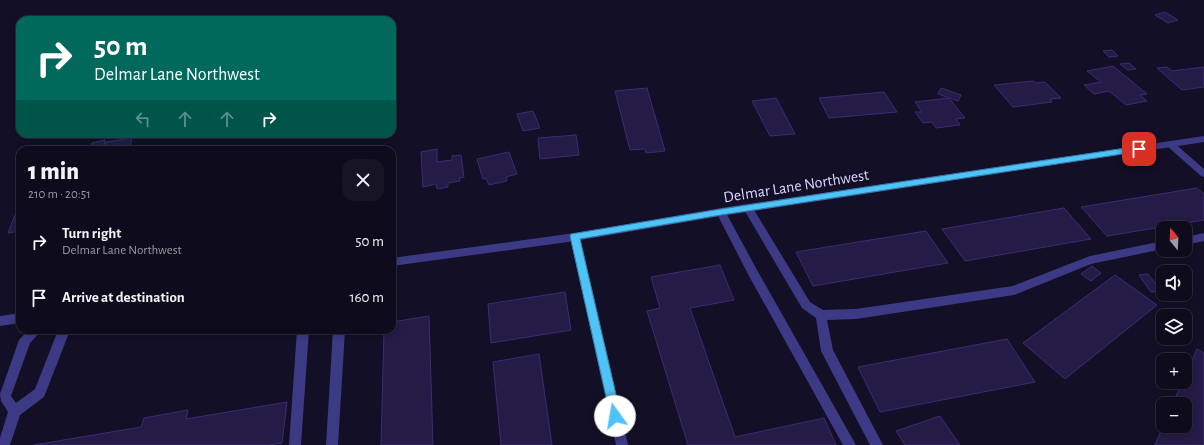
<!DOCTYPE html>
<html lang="en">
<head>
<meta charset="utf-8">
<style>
	body { margin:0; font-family:"Alegreya Sans",sans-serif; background:#171425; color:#f1f3f6; height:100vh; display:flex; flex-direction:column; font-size:15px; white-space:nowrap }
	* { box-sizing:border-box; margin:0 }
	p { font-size:13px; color:#9b9ba3 }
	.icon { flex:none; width:22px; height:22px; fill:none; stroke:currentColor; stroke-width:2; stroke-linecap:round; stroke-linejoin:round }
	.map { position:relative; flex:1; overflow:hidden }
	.panel { position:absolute; left:16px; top:146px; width:380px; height:188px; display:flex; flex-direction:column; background:#0e0b1c; border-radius:12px; box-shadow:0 2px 6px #0003,0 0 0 1px #2e2b3b }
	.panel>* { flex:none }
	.top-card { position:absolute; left:16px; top:16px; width:380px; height:122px; border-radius:12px; box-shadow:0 2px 6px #0003,0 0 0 1px #2e2b3b; background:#00695c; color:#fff; overflow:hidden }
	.needle { width:26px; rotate:342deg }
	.buttons { position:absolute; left:1156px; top:221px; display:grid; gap:8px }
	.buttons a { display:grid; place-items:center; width:36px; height:36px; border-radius:8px; background:#0e0b1c; box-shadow:0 2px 6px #0003,0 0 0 1px #2e2b3b; font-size:20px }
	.pin { position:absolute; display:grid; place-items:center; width:34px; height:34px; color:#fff; margin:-17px; border-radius:8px; box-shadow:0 2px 6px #0006 }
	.me { position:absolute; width:44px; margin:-22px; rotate:347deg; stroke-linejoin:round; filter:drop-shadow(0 0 3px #0008) }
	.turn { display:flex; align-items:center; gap:14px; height:84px; padding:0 12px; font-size:18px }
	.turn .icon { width:52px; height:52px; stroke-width:2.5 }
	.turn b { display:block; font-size:28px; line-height:34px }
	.lanes { display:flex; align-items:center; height:38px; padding:0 12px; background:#0003; justify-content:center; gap:20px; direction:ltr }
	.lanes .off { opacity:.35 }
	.round { display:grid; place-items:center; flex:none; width:42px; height:42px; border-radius:12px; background:#171425 }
	.headline { display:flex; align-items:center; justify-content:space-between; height:68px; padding:0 12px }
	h1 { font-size:24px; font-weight:800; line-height:30px }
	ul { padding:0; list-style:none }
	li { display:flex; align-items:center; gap:12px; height:56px; padding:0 12px }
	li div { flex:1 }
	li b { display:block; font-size:15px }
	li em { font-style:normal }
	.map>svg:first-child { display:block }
	.building { fill:#241b47; stroke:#3b2d73 }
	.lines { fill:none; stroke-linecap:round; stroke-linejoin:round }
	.minor { fill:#3d3a85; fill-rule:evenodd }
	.tertiary { fill:#3d3a85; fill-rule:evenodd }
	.route { fill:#4fc3f7; stroke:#337fa1 }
	.labels { text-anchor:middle; stroke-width:4; stroke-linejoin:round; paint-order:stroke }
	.street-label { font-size:16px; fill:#d9d4ff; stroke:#130f26 }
</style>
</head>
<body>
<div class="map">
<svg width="1204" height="445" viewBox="0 0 1204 445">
	<rect width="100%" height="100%" fill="#130f26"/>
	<!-- building -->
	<g class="building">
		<polygon points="1165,12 1178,20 1168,23 1155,15"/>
		<polygon points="1112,50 1118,56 1109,57 1103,51"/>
		<polygon points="1129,63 1136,69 1128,70 1120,64"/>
		<polygon points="1113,66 1147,94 1140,95 1147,101 1126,105 1109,91 1094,94 1084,85 1101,82 1087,71"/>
		<polygon points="1167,67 1172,71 1204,67 1204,87 1182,90 1157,68"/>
		<polygon points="1033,81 1036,83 1045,82 1061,98 1050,99 1052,102 1013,107 994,85"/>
		<polygon points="647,88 665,151 646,153 645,149 630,150 615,91"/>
		<polygon points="941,88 961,95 958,101 938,94"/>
		<polygon points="884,92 897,112 829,118 819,98"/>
		<polygon points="776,98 795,134 770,136 752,101"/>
		<polygon points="949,98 965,118 956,119 960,125 936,128 932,122 923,123 915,112 922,112 915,102"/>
		<polygon points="533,111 540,128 523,131 517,114"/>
		<polygon points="576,135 579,155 540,159 538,138"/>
		<polygon points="132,138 129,150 104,150 106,142"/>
		<polygon points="105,140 103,149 90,150 92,143"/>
		<polygon points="437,149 437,162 452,160 452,156 461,155 464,177 459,178 460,181 448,183 448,187 437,189 436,184 423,187 421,152"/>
		<polygon points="509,152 517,174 506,177 507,181 489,185 486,178 483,179 477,159"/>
		<polygon points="1197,188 1204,194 1204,220 1107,236 1081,207"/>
		<polygon points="1064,208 1091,239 965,261 942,229"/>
		<polygon points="20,214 20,231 8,233 15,215"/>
		<polygon points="926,231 948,263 813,286 796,252"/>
		<polygon points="720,265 734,300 690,308 735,437 824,418 836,445 688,445 647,311 660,308 651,277"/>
		<polygon points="1092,266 1101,273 1091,281 1081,274"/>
		<polygon points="1148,274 1161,291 1151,292 1139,275"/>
		<polygon points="1115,275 1157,305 1065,379 1023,343"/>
		<polygon points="565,292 571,330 491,343 488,304"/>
		<polygon points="429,316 433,445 381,445 384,330 392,330 392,322"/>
		<polygon points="1007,339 1035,382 880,412 858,367"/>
		<polygon points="1197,349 1204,353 1204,445 1155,445 1163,426 1185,426 1185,404 1173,404 1182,382 1185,382 1185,376"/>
		<polygon points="539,354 552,445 501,445 493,362"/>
		<polygon points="287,402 282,443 268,445 34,445 141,427 144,418 188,410 186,419"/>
		<polygon points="940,416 960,445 905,445 896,431"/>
	</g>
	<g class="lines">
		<!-- minor -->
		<g class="minor">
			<polygon points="1170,141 1173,142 1204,169 1204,177 1201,176 1167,146 1166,144 1167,142"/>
			<polygon points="748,204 751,205 810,302 823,310 856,309 1013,286 1090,256 1163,241 1163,249 1091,264 1014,295 856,319 827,320 833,350 883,445 870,445 821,351 816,318 802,308 743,208 745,205"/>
			<polygon points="721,208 724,209 757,270 856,445 843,445 749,276 716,212 718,209"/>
			<polygon points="575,233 579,234 580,237 628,445 616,445 570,237 571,234"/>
			<polygon points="1204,233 1204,241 1185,245 1185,237"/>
			<polygon points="28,330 42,330 30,343 11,396 16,403 35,389 57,333 56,330 68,330 69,333 44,397 20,415 10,445 0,445 0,438 8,412 1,401 0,394 19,340"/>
			<polygon points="297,330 309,330 301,445 289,445"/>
			<polygon points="333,330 345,330 338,445 326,445"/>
		</g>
		<!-- tertiary -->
		<g class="tertiary">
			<polygon points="1204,136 1204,142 721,216 575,241 392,266 392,258 575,233 721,208"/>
			<polygon points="20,313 20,323 0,326 0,316"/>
		</g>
	</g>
	<!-- route -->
	<polygon class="route" points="1139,146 1143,149 1142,151 721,215 580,239 621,416 619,419 615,421 611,419 570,236 571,234 721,209"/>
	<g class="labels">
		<!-- street labels -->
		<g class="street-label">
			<text transform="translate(796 185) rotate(-9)" y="6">Delmar Lane Northwest</text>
		</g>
	</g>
</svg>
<div class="buttons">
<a><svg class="needle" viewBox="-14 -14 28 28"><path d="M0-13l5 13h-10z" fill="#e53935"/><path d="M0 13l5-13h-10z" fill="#9b9ba3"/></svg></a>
<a><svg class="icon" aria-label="sound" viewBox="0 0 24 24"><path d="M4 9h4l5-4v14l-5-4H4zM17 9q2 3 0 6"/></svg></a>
<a><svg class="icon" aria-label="layers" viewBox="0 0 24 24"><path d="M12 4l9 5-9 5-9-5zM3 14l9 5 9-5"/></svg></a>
<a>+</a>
<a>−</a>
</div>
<div class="pin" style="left:1139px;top:149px;background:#d93025"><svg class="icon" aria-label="arrive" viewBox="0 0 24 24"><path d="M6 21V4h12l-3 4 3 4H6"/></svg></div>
<svg class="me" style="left:615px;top:416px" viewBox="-20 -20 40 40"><circle r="19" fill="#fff"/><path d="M0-13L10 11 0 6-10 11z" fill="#4fc3f7"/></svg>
<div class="top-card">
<div class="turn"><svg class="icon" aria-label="right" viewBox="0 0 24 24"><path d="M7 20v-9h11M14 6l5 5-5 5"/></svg><div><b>50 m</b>Delmar Lane Northwest</div></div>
<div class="lanes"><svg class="icon off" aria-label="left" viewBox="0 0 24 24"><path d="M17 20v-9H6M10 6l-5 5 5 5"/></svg><svg class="icon off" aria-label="ahead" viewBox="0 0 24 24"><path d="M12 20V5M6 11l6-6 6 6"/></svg><svg class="icon off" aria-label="ahead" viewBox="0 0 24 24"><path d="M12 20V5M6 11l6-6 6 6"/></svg><svg class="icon" aria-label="right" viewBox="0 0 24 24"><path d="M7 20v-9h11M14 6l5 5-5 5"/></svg></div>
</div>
<section class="panel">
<div class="headline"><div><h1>1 min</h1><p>210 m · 20:51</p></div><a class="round"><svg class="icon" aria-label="close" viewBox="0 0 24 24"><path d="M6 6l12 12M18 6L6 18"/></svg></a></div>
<ul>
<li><svg class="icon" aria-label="right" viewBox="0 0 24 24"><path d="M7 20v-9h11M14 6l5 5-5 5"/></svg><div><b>Turn right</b><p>Delmar Lane Northwest</p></div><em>50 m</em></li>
<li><svg class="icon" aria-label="arrive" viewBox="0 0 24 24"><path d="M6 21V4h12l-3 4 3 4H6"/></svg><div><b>Arrive at destination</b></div><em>160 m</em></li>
</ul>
</section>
</div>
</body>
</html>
